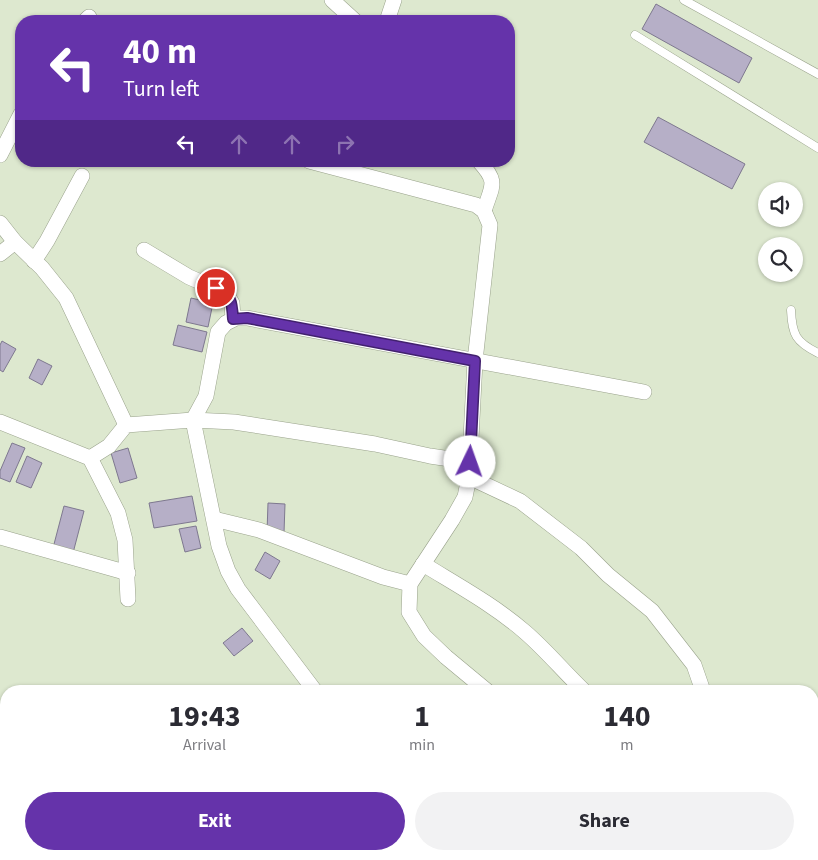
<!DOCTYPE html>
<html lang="en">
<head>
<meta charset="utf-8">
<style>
	body { margin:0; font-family:"Source Sans 3",sans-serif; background:#f2f2f3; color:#2b2b33; height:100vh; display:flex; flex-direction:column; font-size:19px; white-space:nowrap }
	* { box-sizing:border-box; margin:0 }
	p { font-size:16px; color:#7c7c81 }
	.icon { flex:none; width:28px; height:28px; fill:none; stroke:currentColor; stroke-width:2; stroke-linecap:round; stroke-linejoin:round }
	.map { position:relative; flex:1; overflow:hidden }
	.panel { position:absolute; left:0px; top:685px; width:819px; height:175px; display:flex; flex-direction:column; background:#fff; border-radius:20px 20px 0 0; box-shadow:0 1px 4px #0004 }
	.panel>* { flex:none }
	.guide { position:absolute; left:15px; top:15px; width:500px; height:152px; border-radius:20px; box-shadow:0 1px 4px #0004; background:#6533aa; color:#fff; overflow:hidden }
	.tools { position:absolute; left:758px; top:182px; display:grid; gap:10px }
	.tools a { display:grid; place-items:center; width:45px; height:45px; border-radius:50%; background:#fff; box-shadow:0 1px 4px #0004; font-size:25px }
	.pin { position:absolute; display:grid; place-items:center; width:42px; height:42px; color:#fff; margin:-21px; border:2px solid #fff; border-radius:50%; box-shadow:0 1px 5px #0007 }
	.me { position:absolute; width:55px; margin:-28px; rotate:3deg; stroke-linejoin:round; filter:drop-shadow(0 0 4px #0008) }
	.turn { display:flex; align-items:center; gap:18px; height:105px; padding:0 25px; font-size:22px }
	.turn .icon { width:65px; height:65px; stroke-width:2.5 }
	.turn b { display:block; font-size:35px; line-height:42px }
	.lanes { display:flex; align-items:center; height:48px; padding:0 25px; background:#0003; justify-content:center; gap:25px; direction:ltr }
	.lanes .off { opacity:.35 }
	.eta { display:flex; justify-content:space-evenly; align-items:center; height:85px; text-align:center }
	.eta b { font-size:30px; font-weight:700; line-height:35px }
	.button { display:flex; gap:10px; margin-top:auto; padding:10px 25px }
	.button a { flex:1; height:58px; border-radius:30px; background:#6533aa; color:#fff; font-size:20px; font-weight:700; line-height:58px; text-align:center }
	.button a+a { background:#f2f2f3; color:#2b2b33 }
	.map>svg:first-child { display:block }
	.building { fill:#b6afc7; stroke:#7e788f }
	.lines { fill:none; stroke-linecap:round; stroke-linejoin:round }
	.service-casing { stroke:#99a28b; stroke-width:9 }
	.minor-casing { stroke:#99a28b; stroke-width:16 }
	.service { stroke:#fff; stroke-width:8 }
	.minor { stroke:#fff; stroke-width:15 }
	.route-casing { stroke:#42216e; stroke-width:12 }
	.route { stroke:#6533aa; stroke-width:9 }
</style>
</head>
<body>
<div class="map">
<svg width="818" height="860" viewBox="0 0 818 860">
	<rect width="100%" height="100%" fill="#dde8cf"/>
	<!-- building -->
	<g class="building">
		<polygon points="656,4 752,58 739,83 642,29"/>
		<polygon points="658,117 745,164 732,189 644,142"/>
		<polygon points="191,298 213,303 208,327 186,322"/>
		<polygon points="178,325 207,332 202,352 173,345"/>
		<polygon points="2,341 16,349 3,372 0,370 0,345"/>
		<polygon points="38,359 52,366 42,385 29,378"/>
		<polygon points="12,443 25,448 10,482 0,478 0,471"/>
		<polygon points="128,448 137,478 120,483 111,453"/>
		<polygon points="27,456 42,463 31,488 16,482"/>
		<polygon points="192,496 197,521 154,528 149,503"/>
		<polygon points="268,503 285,504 284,533 267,532"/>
		<polygon points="64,506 84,511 73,553 53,548"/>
		<polygon points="196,526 201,548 185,552 179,529"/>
		<polygon points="265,552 280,561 270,579 255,570"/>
		<polygon points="242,628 253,641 234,656 223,643"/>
	</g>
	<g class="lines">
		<!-- service casing -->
		<g class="service-casing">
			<g id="service">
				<polyline points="684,0 818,74"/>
				<polyline points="635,35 818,148"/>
				<path d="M791 310C792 335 796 342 818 353"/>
			</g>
		</g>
		<!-- minor casing -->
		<g class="minor-casing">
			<g id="minor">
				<polyline points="332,0 355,21"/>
				<polyline points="85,21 89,17"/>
				<polyline points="387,21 394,0"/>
				<polyline points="0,155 21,114"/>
				<polyline points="309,161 476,205 484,211 490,225 475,361 469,477 465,497 452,520 410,584 409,612 424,636 446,657 487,691"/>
				<path d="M479 161C499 183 492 185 484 211"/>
				<polyline points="0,223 15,242 42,268 66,298 126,425"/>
				<polyline points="144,250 189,277 226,293 232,303 233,319"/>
				<polyline points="0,254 15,242"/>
				<polyline points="34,261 47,241 82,176"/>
				<polyline points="0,422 90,458 118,513 125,540 128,599"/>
				<polyline points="90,458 109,446 126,425 193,420 234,422 375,444 430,456 470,462"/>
				<polyline points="469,477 520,501 581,548 608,575 652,611 694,665 703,691"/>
				<polyline points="214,519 259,530 383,577 410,584"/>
				<polyline points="0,537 128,573"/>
				<path d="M423 564C457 585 494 605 525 632 546 650 564 672 584 691"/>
				<polyline points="315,691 238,589 228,571 219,546 193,420 206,396 218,332 226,323 236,318 247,318 644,392"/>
				<polyline points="812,721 818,720"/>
				<polyline points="0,853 13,860"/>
				<polyline points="152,860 153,854"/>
				<polyline points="241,860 243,854"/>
				<polyline points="292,860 294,854"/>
				<polyline points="429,860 433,854"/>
			</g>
		</g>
		<!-- service -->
		<use href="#service" class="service"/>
		<!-- minor -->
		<use href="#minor" class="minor"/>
	</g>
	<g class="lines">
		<!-- route casing -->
		<g class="route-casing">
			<path id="route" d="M216 288C232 296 232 302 233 319L247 318 475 361 470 462"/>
		</g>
		<!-- route -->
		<use href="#route" class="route"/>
	</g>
</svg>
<div class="tools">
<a><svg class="icon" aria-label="sound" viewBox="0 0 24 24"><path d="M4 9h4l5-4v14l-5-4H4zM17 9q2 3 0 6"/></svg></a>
<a><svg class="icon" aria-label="search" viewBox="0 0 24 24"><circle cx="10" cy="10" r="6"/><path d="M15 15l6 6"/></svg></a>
</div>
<div class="pin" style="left:216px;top:288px;background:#d93025"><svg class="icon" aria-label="arrive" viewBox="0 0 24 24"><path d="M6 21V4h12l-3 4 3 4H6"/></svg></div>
<svg class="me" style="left:470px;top:462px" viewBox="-20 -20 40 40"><circle r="19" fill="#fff"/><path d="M0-13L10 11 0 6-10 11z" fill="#6533aa"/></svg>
<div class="guide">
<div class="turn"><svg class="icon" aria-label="left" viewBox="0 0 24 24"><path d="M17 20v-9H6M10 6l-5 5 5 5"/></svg><div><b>40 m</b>Turn left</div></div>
<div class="lanes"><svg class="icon" aria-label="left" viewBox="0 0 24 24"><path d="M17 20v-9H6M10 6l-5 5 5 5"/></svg><svg class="icon off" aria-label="ahead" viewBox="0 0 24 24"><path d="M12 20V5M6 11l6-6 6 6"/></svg><svg class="icon off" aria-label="ahead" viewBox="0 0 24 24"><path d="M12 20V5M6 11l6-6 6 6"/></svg><svg class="icon off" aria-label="right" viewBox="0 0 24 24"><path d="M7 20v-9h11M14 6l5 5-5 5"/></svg></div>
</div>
<section class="panel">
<div class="eta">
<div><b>19:43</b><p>Arrival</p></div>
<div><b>1</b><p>min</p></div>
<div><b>140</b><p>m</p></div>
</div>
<div class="button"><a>Exit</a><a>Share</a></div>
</section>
</div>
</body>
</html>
